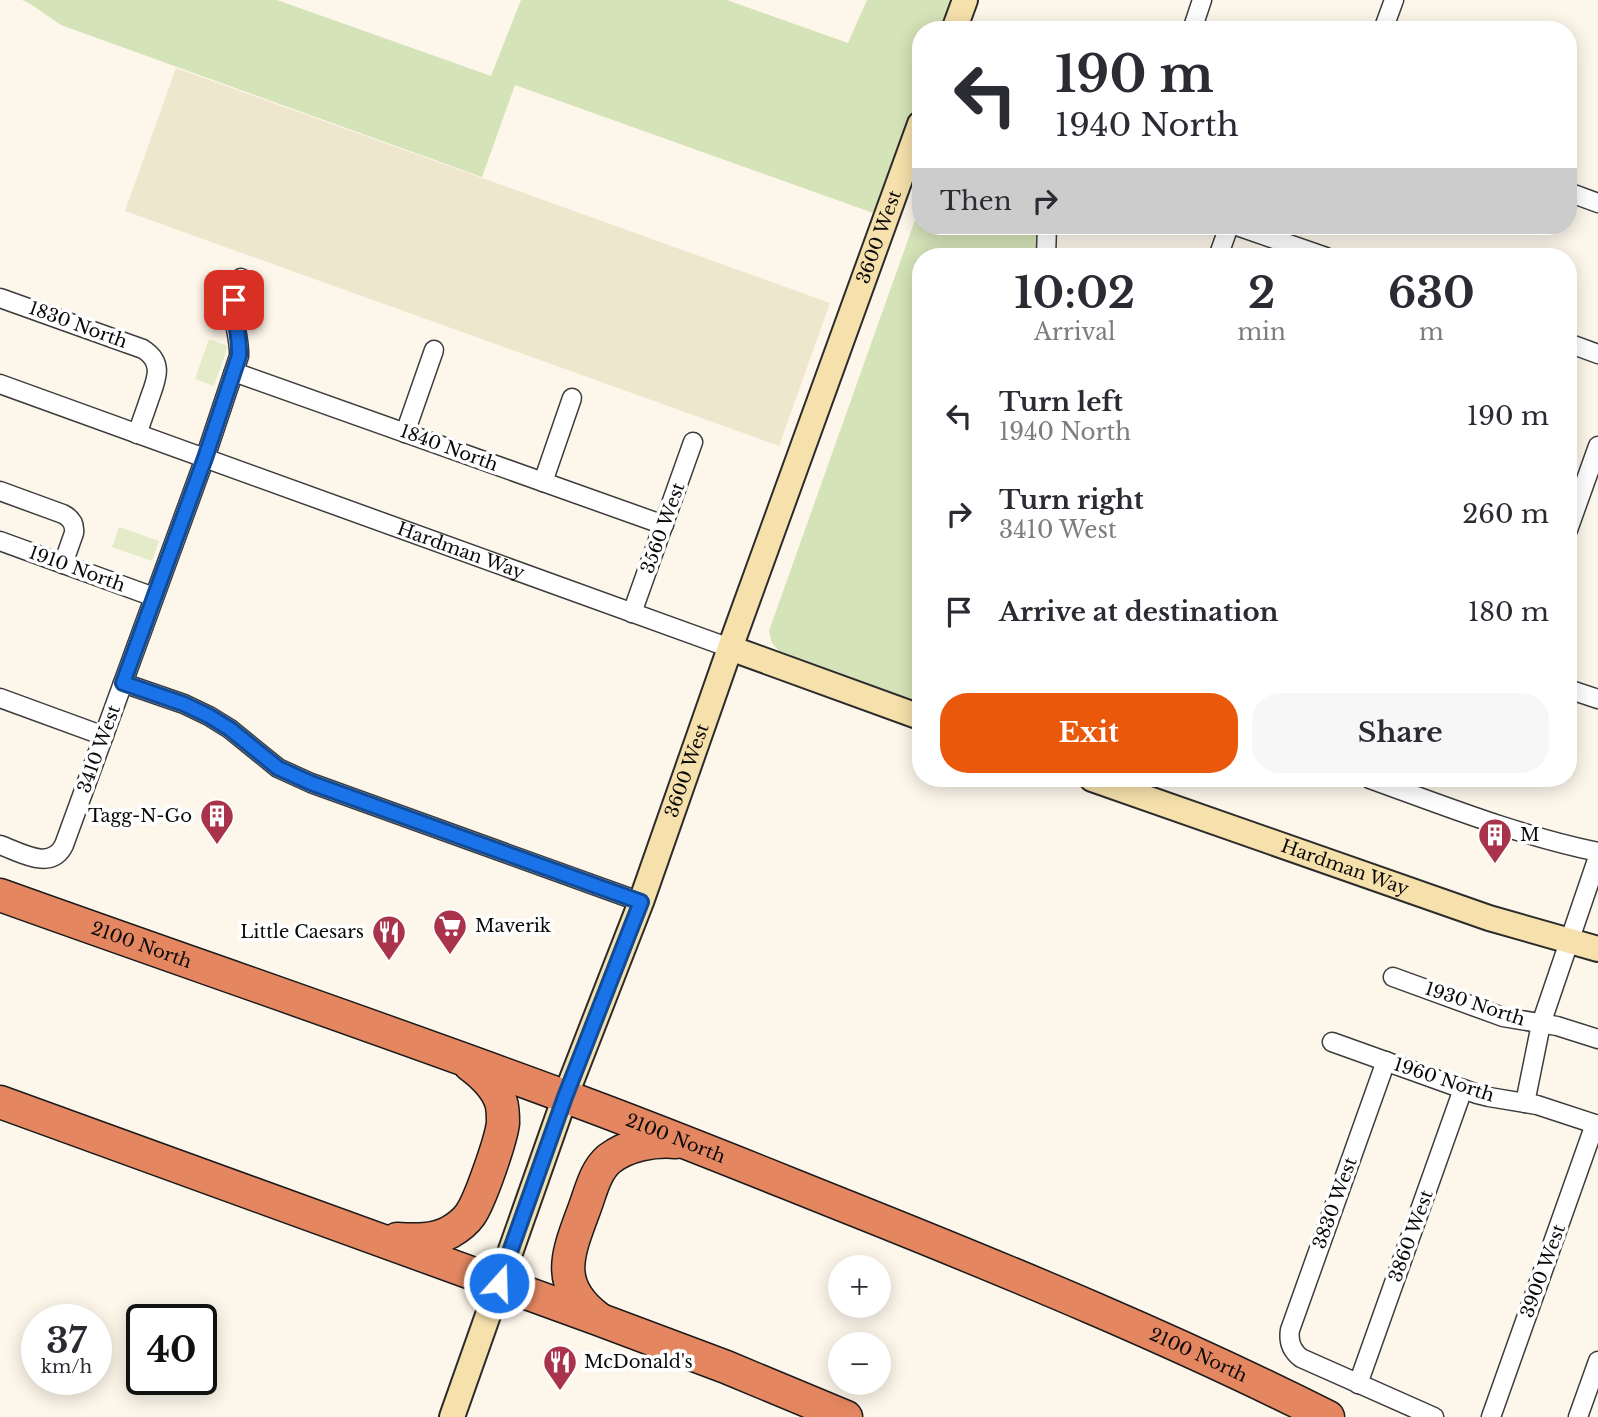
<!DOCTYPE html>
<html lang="en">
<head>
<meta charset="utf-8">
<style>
	body { margin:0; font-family:"Libre Baskerville",serif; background:#f7f7f7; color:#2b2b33; height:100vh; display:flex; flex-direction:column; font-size:26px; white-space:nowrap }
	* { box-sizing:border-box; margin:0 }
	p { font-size:23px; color:#7c7c81 }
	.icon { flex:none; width:38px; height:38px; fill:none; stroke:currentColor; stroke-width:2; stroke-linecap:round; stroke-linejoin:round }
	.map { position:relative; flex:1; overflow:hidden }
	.side { position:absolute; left:912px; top:248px; width:665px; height:539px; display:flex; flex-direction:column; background:#fff; border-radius:28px; box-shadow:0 4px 18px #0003 }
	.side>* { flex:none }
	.top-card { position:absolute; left:912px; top:21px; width:665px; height:214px; border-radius:28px; box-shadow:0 4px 18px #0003; background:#fff; color:#2b2b33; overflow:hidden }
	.controls { position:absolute; left:828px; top:1255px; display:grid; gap:14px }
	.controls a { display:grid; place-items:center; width:63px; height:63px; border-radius:50%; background:#fff; box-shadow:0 4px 18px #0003; font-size:35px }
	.speed { position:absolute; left:21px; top:1304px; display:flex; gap:14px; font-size:35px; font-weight:700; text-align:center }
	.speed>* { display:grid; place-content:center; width:91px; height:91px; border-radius:50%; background:#fff; box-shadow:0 4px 18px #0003; line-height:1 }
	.speed small { font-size:18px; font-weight:400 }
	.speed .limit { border:4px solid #111; border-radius:10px; background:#fff; color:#111 }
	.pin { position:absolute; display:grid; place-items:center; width:60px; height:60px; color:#fff; margin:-30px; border-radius:14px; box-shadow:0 4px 10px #0006 }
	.me { position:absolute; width:77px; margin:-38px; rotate:20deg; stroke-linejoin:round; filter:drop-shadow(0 0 5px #0008) }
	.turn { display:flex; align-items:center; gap:24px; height:147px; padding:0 28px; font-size:32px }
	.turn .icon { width:91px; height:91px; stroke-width:2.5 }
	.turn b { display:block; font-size:49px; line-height:60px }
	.then { display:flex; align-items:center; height:66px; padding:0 28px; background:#0003; gap:14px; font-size:26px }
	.eta { display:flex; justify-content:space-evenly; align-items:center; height:119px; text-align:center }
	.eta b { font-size:42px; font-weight:700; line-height:49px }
	.primary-button { display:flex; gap:14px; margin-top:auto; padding:14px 28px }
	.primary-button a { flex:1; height:80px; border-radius:28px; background:#ea580c; color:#fff; font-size:28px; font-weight:700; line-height:80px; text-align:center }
	.primary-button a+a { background:#f7f7f7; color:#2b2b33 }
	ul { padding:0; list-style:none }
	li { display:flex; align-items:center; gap:21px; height:98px; padding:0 28px }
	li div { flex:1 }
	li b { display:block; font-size:26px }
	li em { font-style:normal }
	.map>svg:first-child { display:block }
	.farmland { fill:#efe7cd }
	.green { fill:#d5e3b8 }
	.pitch { fill:#e5ebc9 }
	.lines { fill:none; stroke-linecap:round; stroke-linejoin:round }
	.street-casing { stroke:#3d3d3d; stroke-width:21 }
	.secondary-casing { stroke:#2c2c2c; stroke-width:28 }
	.highway-casing { stroke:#1b1b1b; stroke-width:35 }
	.street { stroke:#fff; stroke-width:18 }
	.secondary { stroke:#f6e1ac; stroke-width:24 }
	.highway { stroke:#e48761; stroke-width:32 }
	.route-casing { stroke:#114b97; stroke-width:18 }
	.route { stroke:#1a73e8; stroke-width:12 }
	.labels { text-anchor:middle; stroke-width:7; stroke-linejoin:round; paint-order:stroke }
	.street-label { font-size:18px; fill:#0a0a0a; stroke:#fff }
	.poi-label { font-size:18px; fill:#0a0a0a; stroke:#fff; text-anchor:start }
</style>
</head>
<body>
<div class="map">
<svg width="1598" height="1417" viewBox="0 0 1598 1417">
	<rect width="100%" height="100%" fill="#fdf6ea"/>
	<!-- farmland -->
	<polygon class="farmland" points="176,68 830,303 779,446 125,211"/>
	<!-- green -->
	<g class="green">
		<polygon points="22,0 277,0 491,76 521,0 727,0 848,43 867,0 956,0 945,30 920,30 920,99 879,215 515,85 482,177 61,25 29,3"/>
		<polygon points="920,206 920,226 1041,226 1040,257 920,257 920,702 779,651 772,643 769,631"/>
	</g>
	<!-- pitch -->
	<g class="pitch">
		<polygon points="209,339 228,346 214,386 195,379"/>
		<polygon points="119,527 159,541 152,561 112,547"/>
	</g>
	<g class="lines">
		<!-- street casing -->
		<g class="street-casing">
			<g id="street">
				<polyline points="1192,30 1202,0"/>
				<polyline points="1383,30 1394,0"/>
				<polyline points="1568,192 1598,203"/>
				<polyline points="1237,226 1326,257"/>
				<polyline points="1046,257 1047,226"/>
				<polyline points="1218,257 1229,226"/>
				<path d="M0 298 143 349C165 363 156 380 149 400 145 412 141 423 137 434"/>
				<polyline points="1568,343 1598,354"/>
				<polyline points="234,372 664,525"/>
				<path id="s1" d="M0 384 730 648"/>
				<polyline points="405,433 434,350"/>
				<polyline points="543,482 572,398"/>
				<path d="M0 491 63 514C71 518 75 524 74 533L63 564"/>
				<polyline points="1568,530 1598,446"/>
				<polyline points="0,541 154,597"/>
				<polyline points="632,613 693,442"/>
				<polyline points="123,683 184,704 209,716 230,729 278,768 311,783 641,902"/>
				<polyline points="1568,689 1598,699"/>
				<polyline points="0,698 104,736"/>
				<path d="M1370 779C1445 806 1520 836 1598 852"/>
				<path d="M0 845C20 852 51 872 64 845L205 458 239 356C240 337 231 318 234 300 236 292 239 285 241 278"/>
				<polyline points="1393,977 1503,1017 1557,1026 1598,1039"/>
				<polyline points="1332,1042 1477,1094 1489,1097 1537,1105 1598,1125"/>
				<path d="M1386 1061 1290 1330C1288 1342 1292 1351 1301 1358L1434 1417"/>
				<polyline points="1525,1103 1541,1024 1598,857"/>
				<polyline points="1358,1384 1463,1089"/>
				<polyline points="1491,1417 1595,1124"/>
				<polyline points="1578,1417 1598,1361"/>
			</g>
		</g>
		<!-- secondary casing -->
		<g class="secondary-casing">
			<g id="secondary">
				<polyline points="954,30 965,0"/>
				<polyline points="730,648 920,717"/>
				<path id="s2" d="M1092 779 1489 918 1598 949"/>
				<path id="s3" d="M452 1417 565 1097 641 902 730 648 920 124"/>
			</g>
		</g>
		<!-- highway casing -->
		<g class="highway-casing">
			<g id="highway">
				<path id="s4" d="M0 895C187 962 375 1026 561 1095 660 1131 757 1171 855 1210 1015 1274 1175 1340 1328 1417"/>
				<polyline points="0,1102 598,1319 726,1367 846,1417"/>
				<path d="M397 1239C414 1240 434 1241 450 1232 457 1228 465 1222 470 1215 480 1201 501 1140 503 1123 503 1116 503 1108 501 1102 496 1087 482 1074 470 1065"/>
				<path d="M598 1318C552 1284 569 1251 585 1207 591 1191 595 1171 609 1159 627 1145 654 1140 676 1142"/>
			</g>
		</g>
		<!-- street -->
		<use href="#street" class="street"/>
		<!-- secondary -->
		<use href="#secondary" class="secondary"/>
		<!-- highway -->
		<use href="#highway" class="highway"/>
	</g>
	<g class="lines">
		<!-- route casing -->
		<g class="route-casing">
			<path id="route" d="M234 300C234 319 240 337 239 356L205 458 123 683 184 704 209 716 230 729 278 768 311 783 641 902 565 1097 499 1283"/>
		</g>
		<!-- route -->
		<use href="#route" class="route"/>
	</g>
	<!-- icons -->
	<defs>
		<g id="building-pin" transform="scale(1.75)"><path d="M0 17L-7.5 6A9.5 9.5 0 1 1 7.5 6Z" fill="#aa334c" stroke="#fff"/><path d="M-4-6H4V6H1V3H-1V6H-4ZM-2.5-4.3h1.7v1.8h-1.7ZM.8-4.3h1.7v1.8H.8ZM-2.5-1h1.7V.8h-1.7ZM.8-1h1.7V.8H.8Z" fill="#fff"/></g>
		<g id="supermarket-pin" transform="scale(1.75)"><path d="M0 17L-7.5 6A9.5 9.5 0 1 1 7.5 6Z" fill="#aa334c" stroke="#fff"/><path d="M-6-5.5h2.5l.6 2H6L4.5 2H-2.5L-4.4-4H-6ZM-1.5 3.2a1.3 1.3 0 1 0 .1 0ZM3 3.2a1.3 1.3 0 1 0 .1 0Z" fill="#fff"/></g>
		<g id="restaurant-pin" transform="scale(1.75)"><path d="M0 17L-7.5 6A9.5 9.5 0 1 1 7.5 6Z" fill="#aa334c" stroke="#fff"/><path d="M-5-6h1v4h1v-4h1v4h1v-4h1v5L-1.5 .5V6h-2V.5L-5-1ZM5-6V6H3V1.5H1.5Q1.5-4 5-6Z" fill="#fff"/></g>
	</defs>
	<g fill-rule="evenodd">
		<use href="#building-pin" x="217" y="816"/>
		<use href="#building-pin" x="1495" y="835"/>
		<use href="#supermarket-pin" x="450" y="926"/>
		<use href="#restaurant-pin" x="389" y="932"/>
		<use href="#restaurant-pin" x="560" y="1362"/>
	</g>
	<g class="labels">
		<!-- street labels -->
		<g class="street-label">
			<text dy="6" stroke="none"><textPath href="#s3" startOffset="1255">3600 West</textPath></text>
			<text transform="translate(78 325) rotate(20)" y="6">1830 North</text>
			<text transform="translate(449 448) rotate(20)" y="6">1840 North</text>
			<text transform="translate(663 528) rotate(-70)" y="6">3560 West</text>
			<text dy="6" stroke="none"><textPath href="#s1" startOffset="490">Hardman Way</textPath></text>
			<text transform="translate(77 569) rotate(20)" y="6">1910 North</text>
			<text transform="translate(99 749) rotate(-70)" y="6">3410 West</text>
			<text dy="6" stroke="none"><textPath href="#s3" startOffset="688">3600 West</textPath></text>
			<text dy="6" stroke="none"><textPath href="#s2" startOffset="268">Hardman Way</textPath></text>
			<text dy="6" stroke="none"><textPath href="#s4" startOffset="150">2100 North</textPath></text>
			<text transform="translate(1475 1004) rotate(18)" y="6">1930 North</text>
			<text transform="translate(1444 1080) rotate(18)" y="6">1960 North</text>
			<text dy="6" stroke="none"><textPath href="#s4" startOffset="718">2100 North</textPath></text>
			<text transform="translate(1335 1203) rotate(-70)" y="6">3830 West</text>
			<text transform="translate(1411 1236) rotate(-70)" y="6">3860 West</text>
			<text transform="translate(1543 1271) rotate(-70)" y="6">3900 West</text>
			<text dy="6" stroke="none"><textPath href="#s4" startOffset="1284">2100 North</textPath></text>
		</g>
		<!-- poi labels -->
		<g class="poi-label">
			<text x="192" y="822" text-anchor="end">Tagg-N-Go</text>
			<text x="1520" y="841">M</text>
			<text x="475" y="932">Maverik</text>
			<text x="364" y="938" text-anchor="end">Little Caesars</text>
			<text x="584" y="1368">McDonald's</text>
		</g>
	</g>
</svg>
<div class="controls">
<a>+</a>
<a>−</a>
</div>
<div class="speed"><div>37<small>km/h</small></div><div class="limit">40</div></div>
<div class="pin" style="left:234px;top:300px;background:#d93025"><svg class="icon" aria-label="arrive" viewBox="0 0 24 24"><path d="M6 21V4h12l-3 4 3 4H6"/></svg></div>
<svg class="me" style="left:499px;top:1283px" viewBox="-20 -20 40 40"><circle r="17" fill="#1a73e8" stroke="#fff" stroke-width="3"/><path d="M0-11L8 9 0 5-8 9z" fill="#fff"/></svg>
<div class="top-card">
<div class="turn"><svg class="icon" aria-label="left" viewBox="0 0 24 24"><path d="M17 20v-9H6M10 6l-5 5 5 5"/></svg><div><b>190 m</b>1940 North</div></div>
<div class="then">Then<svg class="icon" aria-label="right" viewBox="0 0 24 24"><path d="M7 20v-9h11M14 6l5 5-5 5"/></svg></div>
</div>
<section class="side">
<div class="eta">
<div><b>10:02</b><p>Arrival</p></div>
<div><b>2</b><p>min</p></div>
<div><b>630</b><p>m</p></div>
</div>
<ul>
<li><svg class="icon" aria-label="left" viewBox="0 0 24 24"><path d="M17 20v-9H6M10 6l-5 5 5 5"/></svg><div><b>Turn left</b><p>1940 North</p></div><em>190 m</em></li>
<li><svg class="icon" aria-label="right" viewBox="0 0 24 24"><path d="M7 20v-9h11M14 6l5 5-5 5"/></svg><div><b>Turn right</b><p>3410 West</p></div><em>260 m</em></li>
<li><svg class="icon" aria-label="arrive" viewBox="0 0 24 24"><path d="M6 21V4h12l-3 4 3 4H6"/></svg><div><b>Arrive at destination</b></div><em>180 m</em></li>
</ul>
<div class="primary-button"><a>Exit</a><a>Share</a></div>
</section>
</div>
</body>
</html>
